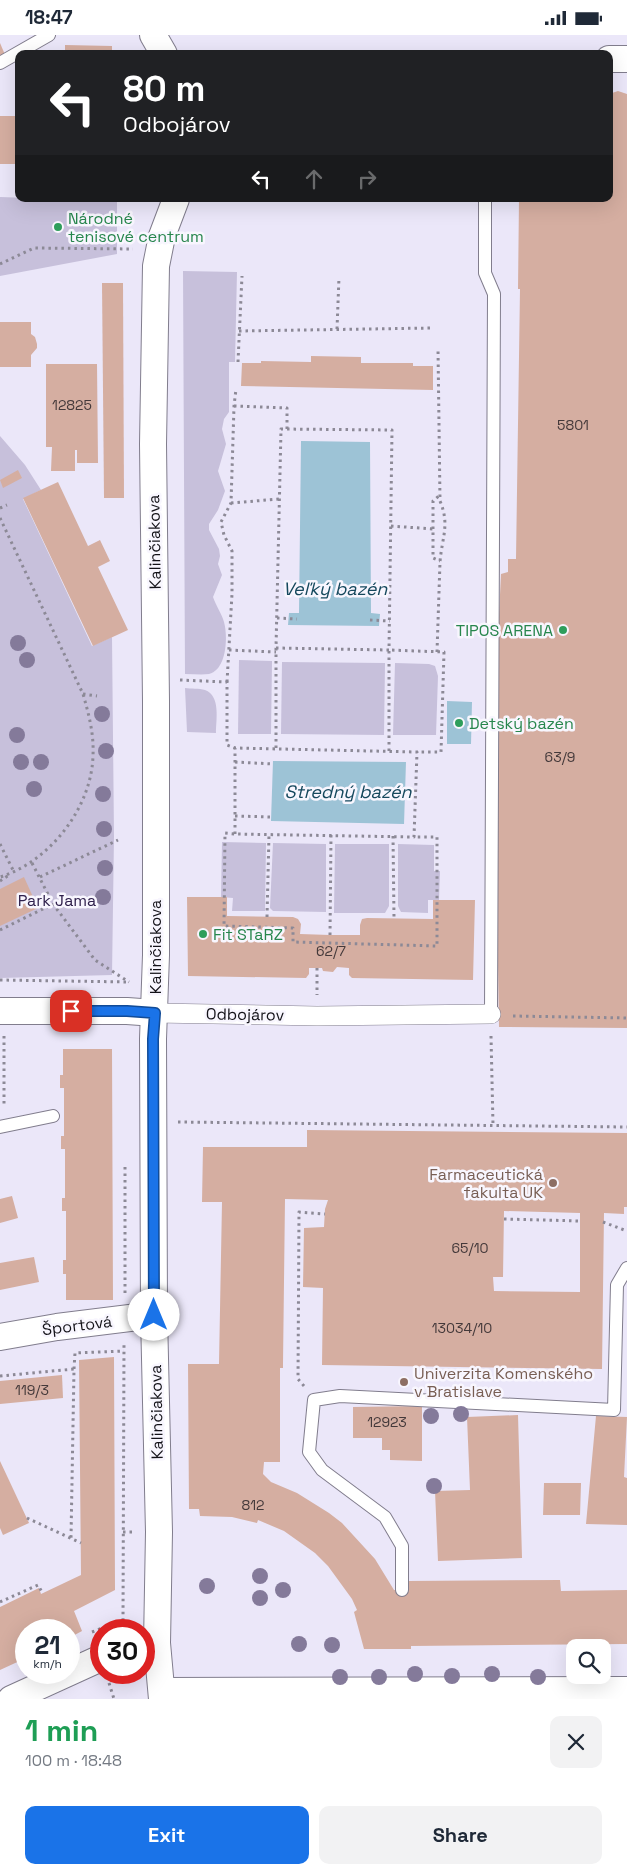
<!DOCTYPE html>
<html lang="en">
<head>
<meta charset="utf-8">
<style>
	body { margin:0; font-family:"Space Grotesk",sans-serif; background:#f2f2f3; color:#1f2937; height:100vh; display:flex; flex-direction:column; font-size:19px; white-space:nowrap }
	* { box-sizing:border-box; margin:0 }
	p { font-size:16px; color:#747a83 }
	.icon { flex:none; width:28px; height:28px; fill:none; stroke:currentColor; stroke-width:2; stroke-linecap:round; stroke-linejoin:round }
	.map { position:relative; height:1664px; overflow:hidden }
	.side { display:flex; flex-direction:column; background:#fff; flex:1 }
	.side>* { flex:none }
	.top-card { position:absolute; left:15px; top:15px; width:598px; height:152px; border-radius:10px; box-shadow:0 5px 20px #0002; background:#202124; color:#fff; overflow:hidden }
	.controls { position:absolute; left:566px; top:1604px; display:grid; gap:10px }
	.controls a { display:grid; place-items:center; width:45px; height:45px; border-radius:10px; background:#fff; box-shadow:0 5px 20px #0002; font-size:25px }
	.speed { position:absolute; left:15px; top:1584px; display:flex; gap:10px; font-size:25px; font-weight:700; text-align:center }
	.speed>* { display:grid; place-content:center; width:65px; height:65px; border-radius:50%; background:#fff; box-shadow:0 5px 20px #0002; line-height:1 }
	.speed small { font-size:12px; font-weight:400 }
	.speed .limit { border:8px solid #d22; background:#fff; color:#111 }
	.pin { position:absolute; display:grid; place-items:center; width:42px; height:42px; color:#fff; margin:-21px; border-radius:10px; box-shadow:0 2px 8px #0006 }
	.me { position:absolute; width:55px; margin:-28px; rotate:0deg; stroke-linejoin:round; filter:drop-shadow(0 0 4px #0008) }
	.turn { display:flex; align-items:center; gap:18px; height:105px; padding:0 25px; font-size:22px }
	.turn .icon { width:65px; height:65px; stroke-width:2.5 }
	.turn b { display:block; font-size:35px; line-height:42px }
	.lanes { display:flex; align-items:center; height:48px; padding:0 25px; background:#0003; justify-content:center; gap:25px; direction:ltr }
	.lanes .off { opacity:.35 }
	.round { display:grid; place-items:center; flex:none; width:52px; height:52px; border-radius:10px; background:#f2f2f3 }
	.summary { display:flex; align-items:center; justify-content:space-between; height:85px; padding:0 25px }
	h1 { font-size:30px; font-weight:700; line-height:38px; color:#1e9e55 }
	.action { display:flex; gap:10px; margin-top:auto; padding:10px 25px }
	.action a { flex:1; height:58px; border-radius:10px; background:#1a73e8; color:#fff; font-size:20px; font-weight:700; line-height:58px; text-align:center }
	.action a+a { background:#f2f2f3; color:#1f2937 }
	.status { display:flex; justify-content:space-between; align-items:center; height:35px; padding:0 25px; background:#fff; direction:ltr }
	.status svg { height:14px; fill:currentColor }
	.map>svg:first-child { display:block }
	.green { fill:#c7c0db }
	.water { fill:#9dc3d6 }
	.building { fill:#d5aea1; fill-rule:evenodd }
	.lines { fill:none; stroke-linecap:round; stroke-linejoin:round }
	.service-casing { stroke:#817d8d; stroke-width:14 }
	.pedestrian-casing { stroke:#817d8d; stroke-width:20 }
	.minor-casing { stroke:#817d8d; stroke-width:28 }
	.path { stroke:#8c8996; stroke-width:3; stroke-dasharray:2.5 4; stroke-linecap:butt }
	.service { stroke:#fff; stroke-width:12 }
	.pedestrian { stroke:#fff; stroke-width:19 }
	.minor { stroke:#fff; stroke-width:26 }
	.tree { fill:#847a9a }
	.route-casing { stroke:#114b97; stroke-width:12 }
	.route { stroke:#1a73e8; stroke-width:9 }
	.leisure-dot { fill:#2e9e5b; stroke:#f8f6fe; stroke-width:2 }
	.education-dot { fill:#8d6e63; stroke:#f8f6fe; stroke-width:2 }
	.labels { text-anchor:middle; stroke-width:5; stroke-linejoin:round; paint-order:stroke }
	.number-label { font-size:14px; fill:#44393a }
	.leisure-label { font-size:16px; fill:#27864d; stroke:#f8f6fe; text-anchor:start }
	.street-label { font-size:16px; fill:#131218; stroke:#f8f6fe }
	.park-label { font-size:16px; fill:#2f204c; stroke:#f8f6fe }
	.education-label { font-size:16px; fill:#785e54; stroke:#f8f6fe; text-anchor:end }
	.water-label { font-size:18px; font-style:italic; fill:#15485d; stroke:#f8f6fe }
</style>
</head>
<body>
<div class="status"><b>18:47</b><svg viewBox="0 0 49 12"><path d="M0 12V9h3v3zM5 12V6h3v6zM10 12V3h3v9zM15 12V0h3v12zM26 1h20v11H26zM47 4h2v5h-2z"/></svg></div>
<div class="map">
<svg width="627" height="1664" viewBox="0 0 627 1664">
	<rect width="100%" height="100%" fill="#ebe7f9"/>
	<!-- green -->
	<g class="green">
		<polygon points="0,162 117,166 117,219 0,241"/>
		<path d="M183 236 237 237 235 327H229V377L224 384 222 394 226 409 218 436 225 456 218 475 209 489V495L219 514 220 521 218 529 222 540 213 562C216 571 222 579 224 587 228 601 227 635 209 639 202 640 193 639 185 639Z"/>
		<polygon points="0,401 25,430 41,455 23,464 92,611 112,602 114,801 112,940 0,943"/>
		<polygon points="239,625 272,626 271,699 238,699"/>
		<polygon points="282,627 385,628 384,700 281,699"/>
		<polygon points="395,628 429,629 435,631 438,641 436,700 393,700"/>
		<path d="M185 653C191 654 199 653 205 655 221 661 216 685 216 698L187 697Z"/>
		<polygon points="222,807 266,808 265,876 232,876 233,863 221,862"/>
		<polygon points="273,808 326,809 326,877 273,876 270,873"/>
		<polygon points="335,809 389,809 389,871 385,878 334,878"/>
		<polygon points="398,809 434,810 434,836 440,836 439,865 428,865 428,878 401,877 398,871"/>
	</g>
	<!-- water -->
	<g class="water">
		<polygon points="301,406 370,407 371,578 380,579 379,591 288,590 289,578 299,578"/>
		<polygon points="447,666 472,667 471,709 447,709"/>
		<polygon points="273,726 406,727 404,789 271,786"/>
	</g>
	<!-- building -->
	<g class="building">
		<polygon points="0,8 6,22 0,24"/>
		<polygon points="65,10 112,11 112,19 65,19"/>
		<polygon points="618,56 627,59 627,993 499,992 494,683 501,539 508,537 508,524 516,524 520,254 518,254 519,164 609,164 609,59"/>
		<rect x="0" y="81" width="19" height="48"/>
		<polygon points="102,248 123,248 124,463 104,463"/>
		<polygon points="0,287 31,287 31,299 35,302 37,309 37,313 31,320 31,332 0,332"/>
		<polygon points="311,321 361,322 361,328 413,328 413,331 433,331 433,355 241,351 242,328 261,328 261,326 311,327"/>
		<polygon points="46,329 97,329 98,428 77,428 77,415 75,415 75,436 51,436 52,412 46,412"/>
		<polygon points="18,435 22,443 3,453 0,445"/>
		<polygon points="58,447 88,511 100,505 110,526 98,532 128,595 93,611 23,463"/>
		<polygon points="24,842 38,873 0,891 0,854"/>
		<polygon points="187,862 227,862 227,881 293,882 298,884 301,889 300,899 330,900 360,900 360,890 362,884 367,883 433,884 433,865 475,865 473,945 352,943 349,940 349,933 337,932 333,937 323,936 322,933 309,933 309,939 306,943 188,941"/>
		<polygon points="63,1014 112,1014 113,1265 66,1265 66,1239 63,1239 63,1225 66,1225 66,1176 62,1176 62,1163 65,1163 65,1114 61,1114 61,1101 64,1101 64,1053 60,1053 60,1040 63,1040"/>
		<path d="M307 1095 627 1098V1172H624V1179L604 1178 602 1334 322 1330 323 1253 303 1252 304 1193 324 1192 325 1174 328 1165 285 1164 283 1329V1333H280V1427H264L263 1439 271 1447 297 1458 329 1478 342 1488 375 1524 394 1555H408V1546L560 1545 561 1556 627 1555V1609L411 1611V1614H364L354 1577 357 1575 352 1564 328 1531 315 1518 284 1496 258 1485 257 1488 232 1482 200 1481 199 1474H189L188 1329H219L222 1167H202L203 1112H307ZM504 1176 580 1178V1257L494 1256 493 1242H503Z"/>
		<polygon points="12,1161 18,1183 0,1188 0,1164"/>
		<polygon points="34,1222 39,1247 0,1255 0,1228"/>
		<polygon points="114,1322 115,1555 74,1576 82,1596 69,1603 69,1595 43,1595 41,1591 33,1595 26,1595 26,1598 22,1600 26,1609 26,1623 0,1635 0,1572 39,1553 41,1559 81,1540 79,1325"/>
		<polygon points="62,1340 63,1363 0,1369 0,1346"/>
		<polygon points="422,1371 422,1426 390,1425 390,1415 382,1415 382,1403 353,1403 353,1372"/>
		<polygon points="518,1380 522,1523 438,1526 435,1456 470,1455 467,1382"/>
		<polygon points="596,1381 627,1382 624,1442 627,1443 627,1490 586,1489"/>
		<polygon points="0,1426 29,1488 3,1500 0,1493"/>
		<polygon points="544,1448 581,1448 580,1480 543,1480"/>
	</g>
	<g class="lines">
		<!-- service casing -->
		<g class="service-casing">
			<g id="service">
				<polyline points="0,28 49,0"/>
				<polyline points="485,164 485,238 494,259 491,979"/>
				<polyline points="0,1092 53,1081"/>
				<polyline points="402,1555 402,1511 385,1482 322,1435 309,1417 314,1365 340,1361 614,1375 617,1250 627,1233"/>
			</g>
		</g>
		<!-- pedestrian casing -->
		<g class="pedestrian-casing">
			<polyline id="pedestrian" points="155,978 317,981 491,979"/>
		</g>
		<!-- minor casing -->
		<g class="minor-casing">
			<g id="minor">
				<polyline points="153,0 164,19"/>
				<polyline points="609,24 627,24"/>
				<polyline points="0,976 127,976 155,978"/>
				<polyline points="0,1302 57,1292 154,1280"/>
				<polyline points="162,1656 627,1655"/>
				<polyline points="11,1664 101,1623"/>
				<polyline points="162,1664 157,1608 159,1497 154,1280 153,1004 156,920 156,666 153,409 156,231 162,201 176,164"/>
			</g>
		</g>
		<!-- path -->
		<g class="path">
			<polyline points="0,229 34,213 133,214"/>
			<polyline points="337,294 339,242"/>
			<polyline points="239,296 432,293"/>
			<polyline points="238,327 242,241"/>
			<polyline points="234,371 287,373 287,394"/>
			<polyline points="231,468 279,464"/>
			<polyline points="0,473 7,470"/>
			<path d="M0 483 83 659C89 680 94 699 93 720 92 773 49 827 0 842"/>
			<polyline points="391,491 433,494 433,523 440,526"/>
			<polyline points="433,494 433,466 440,460"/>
			<polyline points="277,583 297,584"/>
			<polyline points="370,585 390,586"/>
			<polyline points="276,613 389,615 392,395 281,394 276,613 276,714"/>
			<polyline points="229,615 276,617"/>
			<path d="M437 617C438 587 439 557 440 527 442 502 450 490 440 466L438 314"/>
			<polyline points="180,645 227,647 227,710 235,713"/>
			<polyline points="227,647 232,559 232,516 224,500 221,487 231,468 234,371 236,354"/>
			<polyline points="83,659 97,661"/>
			<polyline points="389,716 389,615 444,617 441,717 417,717"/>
			<polyline points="235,727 273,729"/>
			<polyline points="235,781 271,782"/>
			<polyline points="235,799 235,713 417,717 414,802 235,799 225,798 224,891 293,893 293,907 437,911 437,802 414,802"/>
			<polyline points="393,801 394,883"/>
			<polyline points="0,809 14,837"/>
			<polyline points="32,828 53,869 95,925 129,947"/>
			<polyline points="40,842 118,805"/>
			<polyline points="0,846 9,840"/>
			<polyline points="267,882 269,799"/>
			<polyline points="0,895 53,869"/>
			<polyline points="330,900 331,800"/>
			<polyline points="317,933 317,960"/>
			<polyline points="0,945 129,947"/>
			<polyline points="513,981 627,983"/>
			<polyline points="4,1001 4,1072"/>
			<polyline points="491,1001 493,1090"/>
			<polyline points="178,1087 627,1092"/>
			<polyline points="504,1184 580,1186"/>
			<polyline points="603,1187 627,1196"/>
			<polyline points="125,1258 125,1129"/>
			<polyline points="74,1334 75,1318 124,1316"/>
			<polyline points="0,1341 74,1334 71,1503"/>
			<polyline points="304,1351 298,1344 299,1177 325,1179"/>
			<polyline points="27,1483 81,1508"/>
			<polyline points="123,1497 135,1497"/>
			<polyline points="0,1567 38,1550 43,1559"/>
			<polyline points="92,1597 123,1585 124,1309"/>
			<polyline points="607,1609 607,1630"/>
			<polyline points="109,1648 114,1664"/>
		</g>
		<!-- service -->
		<use href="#service" class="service"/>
		<!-- pedestrian -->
		<use href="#pedestrian" class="pedestrian"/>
		<!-- minor -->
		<use href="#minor" class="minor"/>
	</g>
	<!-- trees -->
	<g class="tree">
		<circle cx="18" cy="608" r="8"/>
		<circle cx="27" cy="625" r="8"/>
		<circle cx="102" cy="679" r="8"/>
		<circle cx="17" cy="700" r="8"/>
		<circle cx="106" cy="716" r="8"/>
		<circle cx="21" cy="727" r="8"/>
		<circle cx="41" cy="727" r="8"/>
		<circle cx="34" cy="754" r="8"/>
		<circle cx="103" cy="759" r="8"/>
		<circle cx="104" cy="794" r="8"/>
		<circle cx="105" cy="833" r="8"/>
		<circle cx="103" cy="862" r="8"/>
		<circle cx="461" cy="1379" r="8"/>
		<circle cx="431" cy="1381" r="8"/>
		<circle cx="434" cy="1451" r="8"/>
		<circle cx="260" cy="1541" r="8"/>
		<circle cx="207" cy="1551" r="8"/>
		<circle cx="283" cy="1555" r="8"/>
		<circle cx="260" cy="1563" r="8"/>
		<circle cx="299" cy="1609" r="8"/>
		<circle cx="332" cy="1610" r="8"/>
		<circle cx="415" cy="1639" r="8"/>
		<circle cx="492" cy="1639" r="8"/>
		<circle cx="452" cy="1641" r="8"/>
		<circle cx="340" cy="1642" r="8"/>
		<circle cx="379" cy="1642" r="8"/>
		<circle cx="538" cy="1642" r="8"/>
	</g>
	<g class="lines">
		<!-- route casing -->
		<g class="route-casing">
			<polyline id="route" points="71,976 127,976 155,978 153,1004 154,1280"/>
		</g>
		<!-- route -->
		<use href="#route" class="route"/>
	</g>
	<!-- markers -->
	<g class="leisure-dot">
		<circle cx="58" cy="192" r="5"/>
		<circle cx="563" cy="595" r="5"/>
		<circle cx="459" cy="688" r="5"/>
		<circle cx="203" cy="899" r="5"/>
	</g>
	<g class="education-dot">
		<circle cx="553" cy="1148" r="5"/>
		<circle cx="404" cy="1347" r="5"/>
	</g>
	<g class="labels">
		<!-- number labels -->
		<g class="number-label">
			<text x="72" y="375">12825</text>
			<text x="573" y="395">5801</text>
			<text x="560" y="727">63/9</text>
			<text x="331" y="921">62/7</text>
			<text x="470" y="1218">65/10</text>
			<text x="462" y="1298">13034/10</text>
			<text x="32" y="1360">119/3</text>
			<text x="387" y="1392">12923</text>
			<text x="253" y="1475">812</text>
		</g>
		<!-- leisure labels -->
		<g class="leisure-label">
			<text x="68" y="189">Národné<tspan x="68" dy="18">tenisové centrum</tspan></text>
			<text x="553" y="601" text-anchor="end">TIPOS ARENA</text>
			<text x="469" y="694">Detský bazén</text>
			<text x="213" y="905">Fit STaRZ</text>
		</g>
		<!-- street labels -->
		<g class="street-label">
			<text transform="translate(154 507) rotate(-91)" y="6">Kalinčiakova</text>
			<text transform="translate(155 912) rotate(-90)" y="6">Kalinčiakova</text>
			<text transform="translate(245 979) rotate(1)" y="6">Odbojárov</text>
			<text transform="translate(77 1290) rotate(-7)" y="6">Športová</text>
			<text transform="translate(156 1377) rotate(-91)" y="6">Kalinčiakova</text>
		</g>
		<!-- park labels -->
		<g class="park-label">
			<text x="57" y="871">Park Jama</text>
		</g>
		<!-- education labels -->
		<g class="education-label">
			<text x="543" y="1145">Farmaceutická<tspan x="543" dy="18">fakulta UK</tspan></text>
			<text x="414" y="1344" text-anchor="start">Univerzita Komenského<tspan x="414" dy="18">v Bratislave</tspan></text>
		</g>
		<!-- water labels -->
		<g class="water-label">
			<text x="335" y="560">Veľký bazén</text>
			<text x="348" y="763">Stredný bazén</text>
		</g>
	</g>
</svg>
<div class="controls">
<a><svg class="icon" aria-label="search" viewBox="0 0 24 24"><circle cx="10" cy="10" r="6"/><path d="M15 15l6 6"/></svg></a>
</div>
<div class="speed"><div>21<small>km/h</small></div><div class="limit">30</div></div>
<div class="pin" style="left:71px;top:976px;background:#d93025"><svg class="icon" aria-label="arrive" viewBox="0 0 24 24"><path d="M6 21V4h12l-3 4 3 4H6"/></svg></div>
<svg class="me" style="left:154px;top:1280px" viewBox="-20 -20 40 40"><circle r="19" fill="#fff"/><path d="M0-13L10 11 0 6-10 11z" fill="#1a73e8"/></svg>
<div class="top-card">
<div class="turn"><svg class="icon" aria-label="left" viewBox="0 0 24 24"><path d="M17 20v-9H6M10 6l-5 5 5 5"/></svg><div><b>80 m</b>Odbojárov</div></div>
<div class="lanes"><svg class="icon" aria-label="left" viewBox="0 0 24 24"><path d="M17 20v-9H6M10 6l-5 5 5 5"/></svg><svg class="icon off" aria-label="ahead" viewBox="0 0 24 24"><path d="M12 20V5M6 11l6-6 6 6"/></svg><svg class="icon off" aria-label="right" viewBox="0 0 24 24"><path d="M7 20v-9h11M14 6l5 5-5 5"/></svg></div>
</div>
</div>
<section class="side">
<div class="summary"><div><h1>1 min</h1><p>100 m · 18:48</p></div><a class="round"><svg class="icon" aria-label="close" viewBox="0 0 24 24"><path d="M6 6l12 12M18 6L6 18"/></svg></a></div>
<div class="action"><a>Exit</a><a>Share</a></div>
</section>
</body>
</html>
